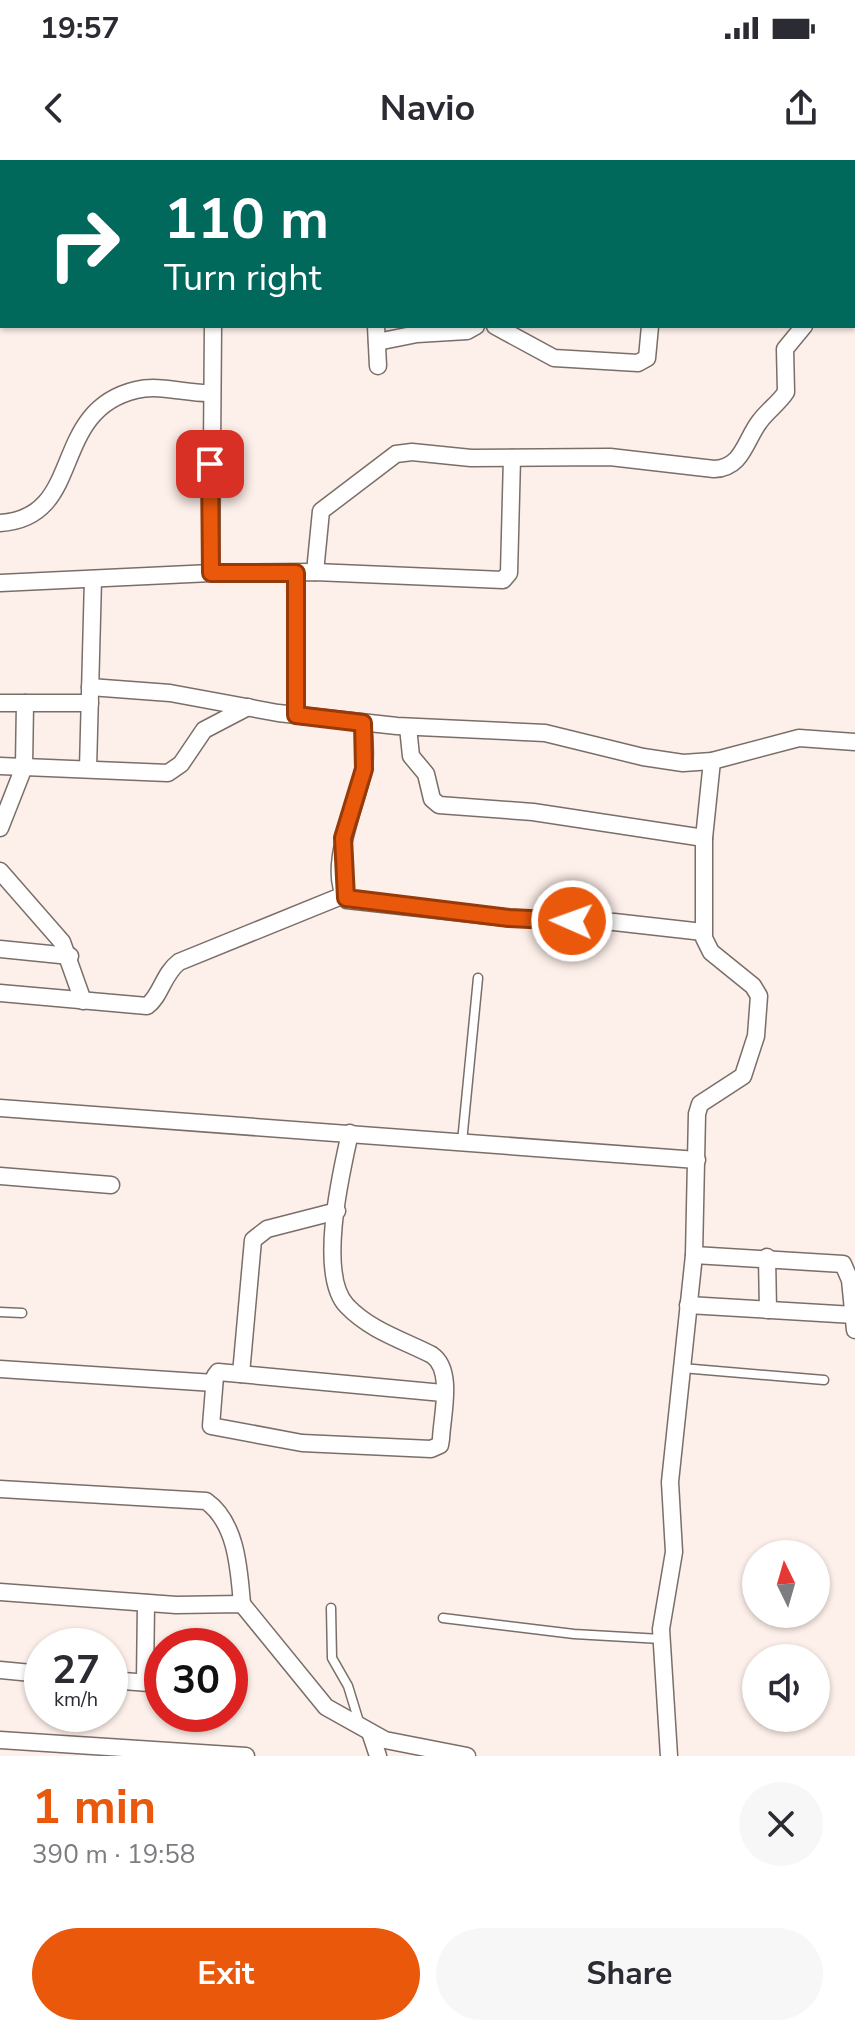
<!DOCTYPE html>
<html lang="en">
<head>
<meta charset="utf-8">
<style>
	body { margin:0; font-family:"Nunito Sans",sans-serif; background:#f7f7f7; color:#2b2b33; height:100vh; display:flex; flex-direction:column; font-size:30px; white-space:nowrap }
	* { box-sizing:border-box; margin:0 }
	p { font-size:26px; color:#7c7c81 }
	.icon { flex:none; width:44px; height:44px; fill:none; stroke:currentColor; stroke-width:2; stroke-linecap:round; stroke-linejoin:round }
	.map { position:relative; height:1596px; overflow:hidden }
	.side { display:flex; flex-direction:column; background:#fff; flex:1 }
	.side>* { flex:none }
	.banner { position:absolute; left:0px; top:0px; width:856px; height:168px; box-shadow:0 2px 6px #0004; background:#00695c; color:#fff; overflow:hidden }
	.needle { width:52px; rotate:355deg }
	.buttons { position:absolute; left:742px; top:1380px; display:grid; gap:16px }
	.buttons a { display:grid; place-items:center; width:88px; height:88px; border-radius:50%; background:#fff; box-shadow:0 2px 6px #0004; font-size:40px }
	.speed { position:absolute; left:24px; top:1468px; display:flex; gap:16px; font-size:40px; font-weight:700; text-align:center }
	.speed>* { display:grid; place-content:center; width:104px; height:104px; border-radius:50%; background:#fff; box-shadow:0 2px 6px #0004; line-height:1 }
	.speed small { font-size:20px; font-weight:400 }
	.speed .limit { border:12px solid #d22; background:#fff; color:#111 }
	.pin { position:absolute; display:grid; place-items:center; width:68px; height:68px; color:#fff; margin:-34px; border-radius:16px; box-shadow:0 4px 12px #0006 }
	.me { position:absolute; width:88px; margin:-44px; rotate:272deg; stroke-linejoin:round; filter:drop-shadow(0 0 6px #0008) }
	.turn { display:flex; align-items:center; gap:28px; height:168px; padding:0 32px; font-size:36px }
	.turn .icon { width:104px; height:104px; stroke-width:2.5 }
	.turn b { display:block; font-size:56px; line-height:68px }
	.round { display:grid; place-items:center; flex:none; width:84px; height:84px; border-radius:42px; background:#f7f7f7 }
	.summary { display:flex; align-items:center; justify-content:space-between; height:136px; padding:0 32px }
	h1 { font-size:48px; font-weight:700; line-height:60px; color:#ea580c }
	.cta { display:flex; gap:16px; margin-top:auto; padding:16px 32px }
	.cta a { flex:1; height:92px; border-radius:48px; background:#ea580c; color:#fff; font-size:32px; font-weight:700; line-height:92px; text-align:center }
	.cta a+a { background:#f7f7f7; color:#2b2b33 }
	.status { display:flex; justify-content:space-between; align-items:center; height:56px; padding:0 40px; background:#fff; direction:ltr }
	.status svg { height:22px; fill:currentColor }
	header { display:flex; justify-content:space-between; align-items:center; height:104px; padding:0 32px; background:#fff; font-size:36px; font-weight:700 }
	.map>svg:first-child { display:block }
	.lines { fill:none; stroke-linecap:round; stroke-linejoin:round }
	.service-casing { stroke:#7a6e69; stroke-width:11 }
	.minor-casing { stroke:#7a6e69; stroke-width:19 }
	.service { stroke:#fff; stroke-width:8 }
	.minor { stroke:#fff; stroke-width:16 }
	.route-casing { stroke:#983908; stroke-width:20 }
	.route { stroke:#ea580c; stroke-width:14 }
</style>
</head>
<body>
<div class="status"><b>19:57</b><svg viewBox="0 0 49 12"><path d="M0 12V9h3v3zM5 12V6h3v6zM10 12V3h3v9zM15 12V0h3v12zM26 1h20v11H26zM47 4h2v5h-2z"/></svg></div>
<header><svg class="icon" aria-label="back" viewBox="0 0 24 24"><path d="M15 5l-7 7 7 7"/></svg>Navio<svg class="icon" aria-label="share" viewBox="0 0 24 24"><path d="M12 15V3M7 8l5-5 5 5M5 13v7h14v-7"/></svg></header>
<div class="map">
<svg width="855" height="1596" viewBox="0 0 855 1596">
	<rect width="100%" height="100%" fill="#fdefe9"/>
	<g class="lines">
		<!-- service casing -->
		<g class="service-casing">
			<g id="service">
				<polyline points="462,982 478,818"/>
				<polyline points="0,1152 22,1153"/>
				<polyline points="682,1208 824,1220"/>
				<polyline points="331,1448 332,1498 348,1526 360,1565"/>
				<polyline points="443,1458 574,1474 661,1479"/>
			</g>
		</g>
		<!-- minor casing -->
		<g class="minor-casing">
			<g id="minor">
				<polyline points="812,0 813,2"/>
				<polyline points="223,2 223,0"/>
				<polyline points="851,2 853,0"/>
				<polyline points="854,143 855,143"/>
				<polyline points="376,166 378,206"/>
				<polyline points="495,166 554,198 638,203 647,198 650,166"/>
				<polyline points="377,182 417,174 467,171 476,166"/>
				<path d="M0 363C86 358 48 251 136 230 160 224 187 234 211 233"/>
				<path d="M315 412 321 351 396 294 412 292 471 298 610 297 714 309C743 308 745 280 760 261 768 250 779 243 786 232L785 189 804 166"/>
				<polyline points="211,413 213,166"/>
				<polyline points="296,413 296,555"/>
				<polyline points="0,423 211,413 315,412 503,420 509,413 512,298"/>
				<polyline points="90,527 170,533 278,553 397,566 545,573 643,597 683,603 712,601 799,578 855,582"/>
				<polyline points="0,543 90,543"/>
				<path d="M363 563C364 577 366 592 364 606 359 641 325 708 347 740L509 758 614 762 703 772"/>
				<polyline points="408,567 411,596 426,614 432,639 439,645 533,652 704,678"/>
				<polyline points="0,606 168,613 181,604 204,570 248,547"/>
				<polyline points="88,609 93,419"/>
				<polyline points="0,668 24,607 25,543"/>
				<polyline points="0,711 62,782 83,841"/>
				<polyline points="0,789 70,796"/>
				<path d="M0 833 147 846C161 836 163 814 179 802L344 735"/>
				<polyline points="0,948 697,1000"/>
				<path d="M350 973C341 1013 317 1115 347 1146 371 1171 403 1180 432 1195 454 1210 442 1255 441 1279L440 1285 431 1289 302 1283 211 1266 215 1216 218 1212 443 1233"/>
				<polyline points="0,1016 111,1025"/>
				<polyline points="694,1095 843,1104 850,1120 855,1170"/>
				<polyline points="767,1097 768,1150"/>
				<polyline points="688,1145 854,1155"/>
				<polyline points="0,1209 214,1223"/>
				<polyline points="241,1214 253,1080 267,1069 337,1051"/>
				<path d="M0 1329 206 1341C237 1363 239 1410 242 1444"/>
				<polyline points="0,1432 176,1445 242,1444 326,1547 385,1580 467,1596"/>
				<polyline points="0,1510 42,1514"/>
				<polyline points="110,1520 162,1524"/>
				<polyline points="145,1522 146,1443"/>
				<polyline points="370,1572 378,1596"/>
				<polyline points="0,1580 246,1596"/>
				<polyline points="669,1596 661,1469 674,1392 670,1322 694,1095 697,954 700,944 743,916 756,876 759,836 753,826 711,792 704,778 704,678 712,601"/>
			</g>
		</g>
		<!-- service -->
		<use href="#service" class="service"/>
		<!-- minor -->
		<use href="#minor" class="minor"/>
	</g>
	<g class="lines">
		<!-- route casing -->
		<g class="route-casing">
			<polyline id="route" points="210,304 211,413 296,413 296,555 363,563 364,609 343,678 346,738 509,758 572,761"/>
		</g>
		<!-- route -->
		<use href="#route" class="route"/>
	</g>
</svg>
<div class="buttons">
<a><svg class="needle" viewBox="-14 -14 28 28"><path d="M0-13l5 13h-10z" fill="#e53935"/><path d="M0 13l5-13h-10z" fill="#7c7c81"/></svg></a>
<a><svg class="icon" aria-label="sound" viewBox="0 0 24 24"><path d="M4 9h4l5-4v14l-5-4H4zM17 9q2 3 0 6"/></svg></a>
</div>
<div class="speed"><div>27<small>km/h</small></div><div class="limit">30</div></div>
<div class="pin" style="left:210px;top:304px;background:#d93025"><svg class="icon" aria-label="arrive" viewBox="0 0 24 24"><path d="M6 21V4h12l-3 4 3 4H6"/></svg></div>
<svg class="me" style="left:572px;top:761px" viewBox="-20 -20 40 40"><circle r="17" fill="#ea580c" stroke="#fff" stroke-width="3"/><path d="M0-11L8 9 0 5-8 9z" fill="#fff"/></svg>
<div class="banner">
<div class="turn"><svg class="icon" aria-label="right" viewBox="0 0 24 24"><path d="M7 20v-9h11M14 6l5 5-5 5"/></svg><div><b>110 m</b>Turn right</div></div>
</div>
</div>
<section class="side">
<div class="summary"><div><h1>1 min</h1><p>390 m · 19:58</p></div><a class="round"><svg class="icon" aria-label="close" viewBox="0 0 24 24"><path d="M6 6l12 12M18 6L6 18"/></svg></a></div>
<div class="cta"><a>Exit</a><a>Share</a></div>
</section>
</body>
</html>
